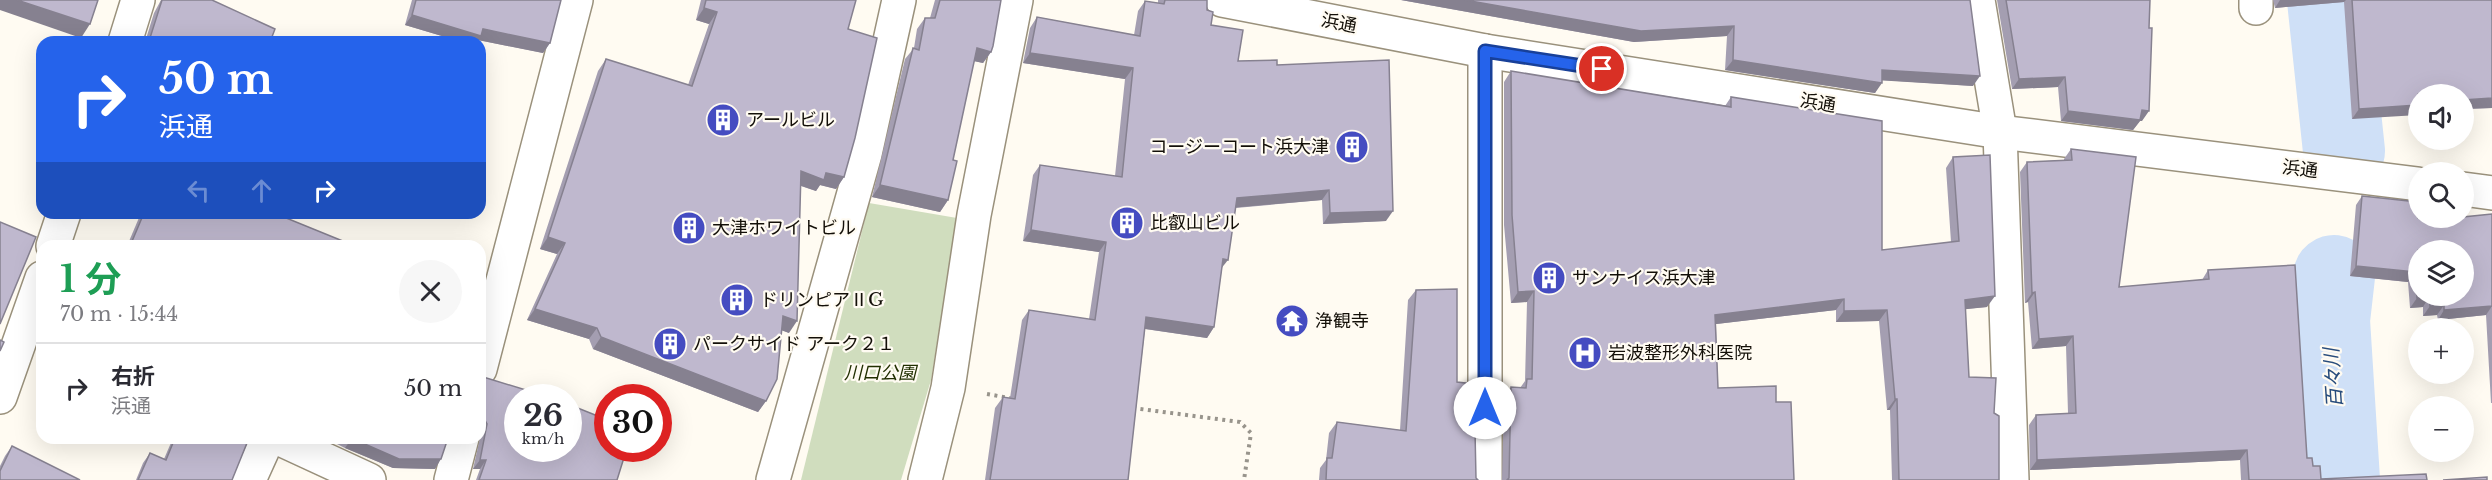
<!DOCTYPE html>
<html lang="ja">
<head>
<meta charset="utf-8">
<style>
	body { margin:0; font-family:"Libre Baskerville","Noto Sans JP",serif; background:#f7f7f7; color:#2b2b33; height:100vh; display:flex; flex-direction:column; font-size:22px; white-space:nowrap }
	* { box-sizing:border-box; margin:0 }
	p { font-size:20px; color:#7c7c81 }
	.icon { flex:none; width:33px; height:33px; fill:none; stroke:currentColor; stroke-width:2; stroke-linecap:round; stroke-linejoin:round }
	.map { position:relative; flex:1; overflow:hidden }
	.details { position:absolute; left:36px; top:240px; width:450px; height:204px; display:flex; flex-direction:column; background:#fff; border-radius:18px; box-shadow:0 6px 24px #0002 }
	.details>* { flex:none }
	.banner { position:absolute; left:36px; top:36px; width:450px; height:183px; border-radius:18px; box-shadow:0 6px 24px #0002; background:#2563eb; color:#fff; overflow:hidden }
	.tools { position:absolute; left:2408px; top:84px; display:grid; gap:12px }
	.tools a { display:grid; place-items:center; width:66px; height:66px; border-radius:50%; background:#fff; box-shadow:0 6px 24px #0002; font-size:30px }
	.speed { position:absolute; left:504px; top:384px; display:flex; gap:12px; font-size:30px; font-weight:700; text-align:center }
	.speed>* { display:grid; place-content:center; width:78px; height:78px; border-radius:50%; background:#fff; box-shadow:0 6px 24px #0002; line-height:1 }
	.speed small { font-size:15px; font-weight:400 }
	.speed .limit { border:9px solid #d22; background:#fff; color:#111 }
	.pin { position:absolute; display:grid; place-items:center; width:51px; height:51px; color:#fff; margin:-26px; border:3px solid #fff; border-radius:50%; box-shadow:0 2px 6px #0007 }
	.me { position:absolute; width:66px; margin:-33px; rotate:0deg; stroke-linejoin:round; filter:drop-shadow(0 0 4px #0008) }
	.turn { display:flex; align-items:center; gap:21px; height:126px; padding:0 24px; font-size:27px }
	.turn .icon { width:78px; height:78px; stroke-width:2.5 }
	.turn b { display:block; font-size:42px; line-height:51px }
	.lanes { display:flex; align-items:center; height:57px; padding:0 24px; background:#0003; justify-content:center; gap:30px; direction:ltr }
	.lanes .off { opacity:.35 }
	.round { display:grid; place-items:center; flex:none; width:63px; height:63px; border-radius:32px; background:#f7f7f7 }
	.overview { display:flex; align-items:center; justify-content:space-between; height:102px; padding:0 24px }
	h1 { font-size:36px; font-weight:700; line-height:45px; color:#1e9e55 }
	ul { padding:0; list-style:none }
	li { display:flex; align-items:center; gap:18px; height:90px; padding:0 24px; border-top:2px solid #e1e1e2 }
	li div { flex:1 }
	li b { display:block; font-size:22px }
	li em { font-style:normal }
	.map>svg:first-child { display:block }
	.green { fill:#d0ddbe }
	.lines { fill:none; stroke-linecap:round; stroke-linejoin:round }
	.river { stroke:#cfe0f7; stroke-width:82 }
	.minor-casing { stroke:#9a917c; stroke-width:36 }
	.path { stroke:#98948c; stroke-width:4; stroke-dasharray:3 4.5; stroke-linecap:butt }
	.minor { stroke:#fff; stroke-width:33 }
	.wall { fill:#a49eb1 }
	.shaded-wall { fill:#868190 }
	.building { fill:#bfb8ce; stroke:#868190; stroke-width:1.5; fill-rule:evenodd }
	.route-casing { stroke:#184099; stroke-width:15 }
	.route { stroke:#2563eb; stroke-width:10 }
	.labels { text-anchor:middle; stroke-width:4.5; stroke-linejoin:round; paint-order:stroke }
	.street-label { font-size:18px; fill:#130f08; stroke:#fffbf2 }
	.poi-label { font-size:18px; fill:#130f08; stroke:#fffbf2; text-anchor:start }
	.park-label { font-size:18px; font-style:italic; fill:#212f00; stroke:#fffbf2 }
	.water-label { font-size:20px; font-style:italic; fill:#284c7c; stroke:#fffbf2 }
</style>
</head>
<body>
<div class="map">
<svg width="2492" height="480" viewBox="0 0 2492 480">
	<rect width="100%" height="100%" fill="#fffbf2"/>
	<!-- green -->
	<polygon class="green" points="869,203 957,218 931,380 901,480 801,480"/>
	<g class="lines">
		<!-- river -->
		<g class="river">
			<polyline points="2328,0 2344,151"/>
			<polyline points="2334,276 2329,320 2339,480"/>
		</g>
		<!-- minor casing -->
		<g class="minor-casing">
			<g id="minor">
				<polyline points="1222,0 1485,51 2000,132 2418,184"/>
				<polyline points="1978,0 2000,132 2012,480"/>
				<polyline points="2256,0 2256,8"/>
				<polyline points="125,42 138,0"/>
				<polyline points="1485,51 1485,480"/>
				<polyline points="2463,189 2492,193"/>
				<polyline points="53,246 64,213"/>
				<polyline points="480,369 576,0"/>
				<polyline points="0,397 42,278"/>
				<polyline points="278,438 369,480"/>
				<polyline points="249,480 268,438"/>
				<polyline points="451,480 462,438"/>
				<polyline points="773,480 865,154 899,0"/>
				<polyline points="925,480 948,388 974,215 1016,0"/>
			</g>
		</g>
		<!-- path -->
		<g class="path">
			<polyline points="987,394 1015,399"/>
			<polyline points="1133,408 1240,422 1251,433 1244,480"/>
		</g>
		<!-- minor -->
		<use href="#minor" class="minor"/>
	</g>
	<!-- wall -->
	<g class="wall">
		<polygon points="161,0 212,0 270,42 145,42 154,13"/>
		<polygon points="412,0 561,0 550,43 543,53 478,40 477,42 462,42 405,25"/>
		<polygon points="701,0 856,0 848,29 844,177 836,189 820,185 816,191 801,186 789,333 782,330 766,401 758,412 593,349 589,339 527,320 557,254 540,249 598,71 606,59 688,85 709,24 696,20"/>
		<polygon points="935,0 1001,0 991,52 983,63 974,61 953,160 948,200 940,212 872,197 905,59 914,48 917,29 925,18 930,18"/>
		<polygon points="1158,0 1207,0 1207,10 1211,25 1238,61 1277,65 1386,221 1323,224 1322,200 1236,208 1222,268 1214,327 1207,338 1145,329 1128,480 985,480 995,408 1003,397 1010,398 1022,320 1029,310 1089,319 1099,252 1023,241 1033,175 1040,165 1115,176 1125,79 1023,63 1030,28 1037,17 1134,35 1138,11 1145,1 1158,3"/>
		<polygon points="1401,0 1970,0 1973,86 1882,80 1875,93 1725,70 1727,36 1634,42"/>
		<polygon points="1997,0 2150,0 2142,121 2140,121 2133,130 2061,121 2058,87 2012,89"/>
		<polygon points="2273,0 2492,0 2492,108 2463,109 2463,94 2352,119 2344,2 2275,8"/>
		<polygon points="1511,71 1725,106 1731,97 1882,250 1951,242 1946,168 1953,157 1987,307 1965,309 1969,377 1994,413 1999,480 1892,480 1890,410 1887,410 1879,321 1836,322 1836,310 1716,324 1718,388 1776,402 1794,480 1502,480 1504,398 1511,387 1520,388 1525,381 1527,302 1511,303 1504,225 1504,82"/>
		<polygon points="2071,149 2119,287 2202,280 2208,270 2307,458 2321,479 2427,480 2241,480 2240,460 2030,470 2029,425 2036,415 2068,413 2066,346 2032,349 2028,302 2025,303 2020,172 2027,162 2064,160 2064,159"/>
		<polygon points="2362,196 2418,218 2463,218 2492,214 2492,403 2491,403 2486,315 2438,320 2437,315 2423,316 2423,307 2410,308 2408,282 2350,276 2356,205"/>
		<polygon points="141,213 274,213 355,246 127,246"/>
		<polygon points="1416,290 1457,382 1476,478 1478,480 1319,480 1320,468 1326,460 1329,433 1337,422 1400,430 1408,300"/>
		<polygon points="480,376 602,425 617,480 476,480 480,469 473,469 480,438"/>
		<polygon points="173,438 249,438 232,480 136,480 143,463 150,453 164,459"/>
		<polygon points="325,438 448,438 435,469 393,468 345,448"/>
		<polygon points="12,446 0,480 0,466 5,456"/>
	</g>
	<!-- shaded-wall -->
	<g class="shaded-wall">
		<polygon points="0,0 17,0 90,24 81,38 0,10"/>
		<polygon points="1401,0 1465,0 1734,26 1727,36 1634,42"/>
		<polygon points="2280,0 2346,0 2344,2 2275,8"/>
		<polygon points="704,8 717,12 709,24 696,20"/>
		<polygon points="412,15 483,29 550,43 543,53 478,40 477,42 462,42 405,25"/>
		<polygon points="977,48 991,52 983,63 969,60"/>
		<polygon points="1030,53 1133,68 1125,79 1023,63"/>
		<polygon points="1733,60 1882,83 1875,93 1725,70"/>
		<polygon points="1882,70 1980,76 1973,86 1875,80"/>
		<polygon points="2065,77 2058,87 2012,89 2019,79"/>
		<polygon points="2492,98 2492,108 2463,109 2463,100"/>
		<polygon points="2418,105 2418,115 2352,119 2359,109"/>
		<polygon points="2142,110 2149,111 2142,121 2140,121 2133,130 2061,121 2068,111"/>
		<polygon points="801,171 826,173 844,177 836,189 820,185 816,191 793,183"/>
		<polygon points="880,185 948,200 940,212 872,197"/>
		<polygon points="1329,190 1322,200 1230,208 1237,198"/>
		<polygon points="1393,211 1386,221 1323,224 1330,213"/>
		<polygon points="1031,230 1106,242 1099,252 1023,241"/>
		<polygon points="548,237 565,243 557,254 540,249"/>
		<polygon points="1223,259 1228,260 1220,270"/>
		<polygon points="2356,266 2415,272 2408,282 2350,276"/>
		<polygon points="1534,291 1527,302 1511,303 1518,292"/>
		<polygon points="2035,292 2028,302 2025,303 2032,293"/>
		<polygon points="1995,296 1987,307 1958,310 1965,300"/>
		<polygon points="2429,297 2423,307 2410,308 2417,298"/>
		<polygon points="1844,299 1836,310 1708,325 1715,315"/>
		<polygon points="2444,305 2437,315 2423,316 2430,306"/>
		<polygon points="2492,306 2486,315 2438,320 2444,310"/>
		<polygon points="535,309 597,328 589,339 527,320"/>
		<polygon points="1887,310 1879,321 1836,322 1844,311"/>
		<polygon points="783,316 797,321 789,333 775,328"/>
		<polygon points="1146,317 1214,327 1207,338 1139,328"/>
		<polygon points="2073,336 2066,346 2032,349 2039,339"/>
		<polygon points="601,337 766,401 758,412 593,349"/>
		<polygon points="1895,399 1897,399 1890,410 1887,410"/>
		<polygon points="352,438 441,459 435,469 393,468 345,448"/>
		<polygon points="2247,450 2240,460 2030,470 2037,460"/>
		<polygon points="480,460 486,460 480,469 473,469"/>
	</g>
	<!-- building -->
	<g class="building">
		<polygon points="17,0 98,0 90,24"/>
		<polygon points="162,0 212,0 275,29 270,42 147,42 150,38"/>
		<polygon points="416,0 561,0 550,43 483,29 481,36 412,15"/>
		<polygon points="706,0 856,0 848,29 877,38 855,138 844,177 826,173 824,180 801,171 797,321 783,316 777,379 766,401 601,337 597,328 535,309 565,243 548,237 606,59 692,86 717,12 704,8"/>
		<polygon points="940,0 1001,0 993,46 991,52 977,48 953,160 957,161 948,200 880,185 913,48 919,50 925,18 935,18"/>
		<polygon points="1165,0 1207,0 1207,10 1213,12 1211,25 1243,30 1238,61 1277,60 1277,65 1389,60 1393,211 1330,213 1329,190 1237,198 1228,260 1223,259 1214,327 1146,317 1128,480 990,480 1003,397 1015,399 1029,310 1095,320 1106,242 1031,230 1040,165 1122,177 1133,68 1030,53 1037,17 1140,36 1145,1 1164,4"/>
		<polygon points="1465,0 1970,0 1980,76 1882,70 1882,83 1733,60 1734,26 1641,31"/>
		<polygon points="2006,0 2150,0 2149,28 2152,28 2149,111 2142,110 2140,120 2068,111 2065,77 2019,79"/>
		<polygon points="2352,0 2492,0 2492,98 2463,100 2463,94 2418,94 2418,105 2359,109"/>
		<polygon points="1511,71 1731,107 1731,97 1882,121 1882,250 1959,241 1953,157 1990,155 1995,296 1965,300 1969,377 1996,378 1994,413 1999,416 1999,480 1899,480 1897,399 1895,399 1887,310 1844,311 1844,299 1715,315 1718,388 1776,386 1776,402 1791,402 1794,480 1507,480 1509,478 1511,387 1526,388 1527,379 1532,379 1534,291 1518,292 1512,215"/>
		<polygon points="2071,149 2136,157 2119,287 2209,279 2208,270 2295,265 2307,458 2312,458 2313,466 2320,466 2321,479 2426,474 2427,480 2249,480 2247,450 2037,460 2036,415 2076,413 2073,336 2039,339 2035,292 2032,293 2027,162 2072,160"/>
		<path d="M2362 196 2418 202V218H2463V217L2492 214V306L2444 310V305L2430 306 2429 297 2417 298 2415 272 2356 266ZM2418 250H2463V296H2418Z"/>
		<polygon points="144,213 274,213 355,246 130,246"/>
		<polygon points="0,222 36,237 0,324"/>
		<polygon points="1457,289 1457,382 1474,384 1476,478 1478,480 1326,480 1327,458 1332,458 1337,422 1406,431 1416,290"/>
		<polygon points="480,291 485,293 480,311"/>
		<polygon points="0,340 4,342 0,351"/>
		<polygon points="480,376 552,398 518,398 518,448 568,448 568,404 605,419 602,425 608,427 608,448 627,448 617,480 479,480 486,460 480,460 487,424 482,415 480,414"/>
		<polygon points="175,438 249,438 232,480 138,480 150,453 166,460"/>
		<polygon points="351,438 448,438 441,459 399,459"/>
		<polygon points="12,446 80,480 0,480 0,471"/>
		<polygon points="2487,477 2487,480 2443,480"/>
	</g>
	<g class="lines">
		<!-- route casing -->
		<g class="route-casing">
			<polyline id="route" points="1485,408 1485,51 1602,69"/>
		</g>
		<!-- route -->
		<use href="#route" class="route"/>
	</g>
	<!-- icons -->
	<defs>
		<g id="building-disc" transform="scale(1.725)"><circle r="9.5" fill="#454cc1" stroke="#fffbf2"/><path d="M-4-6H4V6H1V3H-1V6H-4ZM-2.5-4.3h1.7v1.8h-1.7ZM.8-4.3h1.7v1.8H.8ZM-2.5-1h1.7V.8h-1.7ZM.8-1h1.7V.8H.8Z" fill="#fff"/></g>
		<g id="temple-disc" transform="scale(1.725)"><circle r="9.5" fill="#454cc1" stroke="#fffbf2"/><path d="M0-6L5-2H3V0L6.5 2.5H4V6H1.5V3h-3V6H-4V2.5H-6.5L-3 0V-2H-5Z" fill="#fff"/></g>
		<g id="hospital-disc" transform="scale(1.725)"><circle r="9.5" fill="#454cc1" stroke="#fffbf2"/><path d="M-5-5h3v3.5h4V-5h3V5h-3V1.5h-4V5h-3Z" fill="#fff"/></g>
	</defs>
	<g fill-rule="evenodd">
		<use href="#building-disc" x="723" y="120"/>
		<use href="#building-disc" x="1352" y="147"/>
		<use href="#building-disc" x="1127" y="223"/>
		<use href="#building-disc" x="689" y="228"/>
		<use href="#building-disc" x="1549" y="278"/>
		<use href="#building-disc" x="737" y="300"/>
		<use href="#temple-disc" x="1292" y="321"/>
		<use href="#building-disc" x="670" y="344"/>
		<use href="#hospital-disc" x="1585" y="353"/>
	</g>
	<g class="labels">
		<!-- street labels -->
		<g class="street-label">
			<text transform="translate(1339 23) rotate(11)" y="6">浜通</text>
			<text transform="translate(1818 103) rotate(9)" y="6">浜通</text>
			<text transform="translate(2300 169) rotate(7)" y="6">浜通</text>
		</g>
		<!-- poi labels -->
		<g class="poi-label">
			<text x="746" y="126">アールビル</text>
			<text x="1329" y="153" text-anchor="end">コージーコート浜大津</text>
			<text x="1150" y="229">比叡山ビル</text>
			<text x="712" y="234">大津ホワイトビル</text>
			<text x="1572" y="284">サンナイス浜大津</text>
			<text x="760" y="306">ドリンピアⅡG</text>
			<text x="1315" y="327">浄観寺</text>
			<text x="693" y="350">パークサイド アーク２１</text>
			<text x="1608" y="359">岩波整形外科医院</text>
		</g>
		<!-- park labels -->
		<g class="park-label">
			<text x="880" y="379">川口公園</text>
		</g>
		<!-- water labels -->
		<g class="water-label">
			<text transform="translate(2333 378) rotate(-94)" y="7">百々川</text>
		</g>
	</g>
</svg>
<div class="tools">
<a><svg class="icon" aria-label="sound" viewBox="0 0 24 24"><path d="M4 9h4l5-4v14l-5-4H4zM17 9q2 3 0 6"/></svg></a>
<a><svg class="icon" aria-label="search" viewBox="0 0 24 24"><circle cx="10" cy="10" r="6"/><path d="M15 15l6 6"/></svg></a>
<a><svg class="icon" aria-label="layers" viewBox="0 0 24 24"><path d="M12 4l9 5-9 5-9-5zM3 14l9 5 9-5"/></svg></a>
<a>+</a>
<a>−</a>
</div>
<div class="speed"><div>26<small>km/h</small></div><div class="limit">30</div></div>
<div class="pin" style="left:1602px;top:69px;background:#d93025"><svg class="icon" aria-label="arrive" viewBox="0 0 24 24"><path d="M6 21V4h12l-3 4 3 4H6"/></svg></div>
<svg class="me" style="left:1485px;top:408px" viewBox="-20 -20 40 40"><circle r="19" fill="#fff"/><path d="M0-13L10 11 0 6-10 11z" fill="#2563eb"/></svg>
<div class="banner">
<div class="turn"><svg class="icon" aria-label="right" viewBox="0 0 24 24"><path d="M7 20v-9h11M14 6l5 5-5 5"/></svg><div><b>50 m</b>浜通</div></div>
<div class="lanes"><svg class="icon off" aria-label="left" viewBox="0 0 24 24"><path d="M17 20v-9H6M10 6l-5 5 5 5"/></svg><svg class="icon off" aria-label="ahead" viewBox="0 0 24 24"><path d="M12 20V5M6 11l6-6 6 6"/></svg><svg class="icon" aria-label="right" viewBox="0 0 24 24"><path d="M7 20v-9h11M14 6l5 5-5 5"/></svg></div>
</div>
<section class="details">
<div class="overview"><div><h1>1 分</h1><p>70 m · 15:44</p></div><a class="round"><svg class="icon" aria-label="close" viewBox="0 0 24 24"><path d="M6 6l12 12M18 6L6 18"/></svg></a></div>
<ul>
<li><svg class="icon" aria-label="right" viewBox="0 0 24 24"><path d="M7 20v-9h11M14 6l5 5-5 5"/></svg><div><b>右折</b><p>浜通</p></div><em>50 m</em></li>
</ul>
</section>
</div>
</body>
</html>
